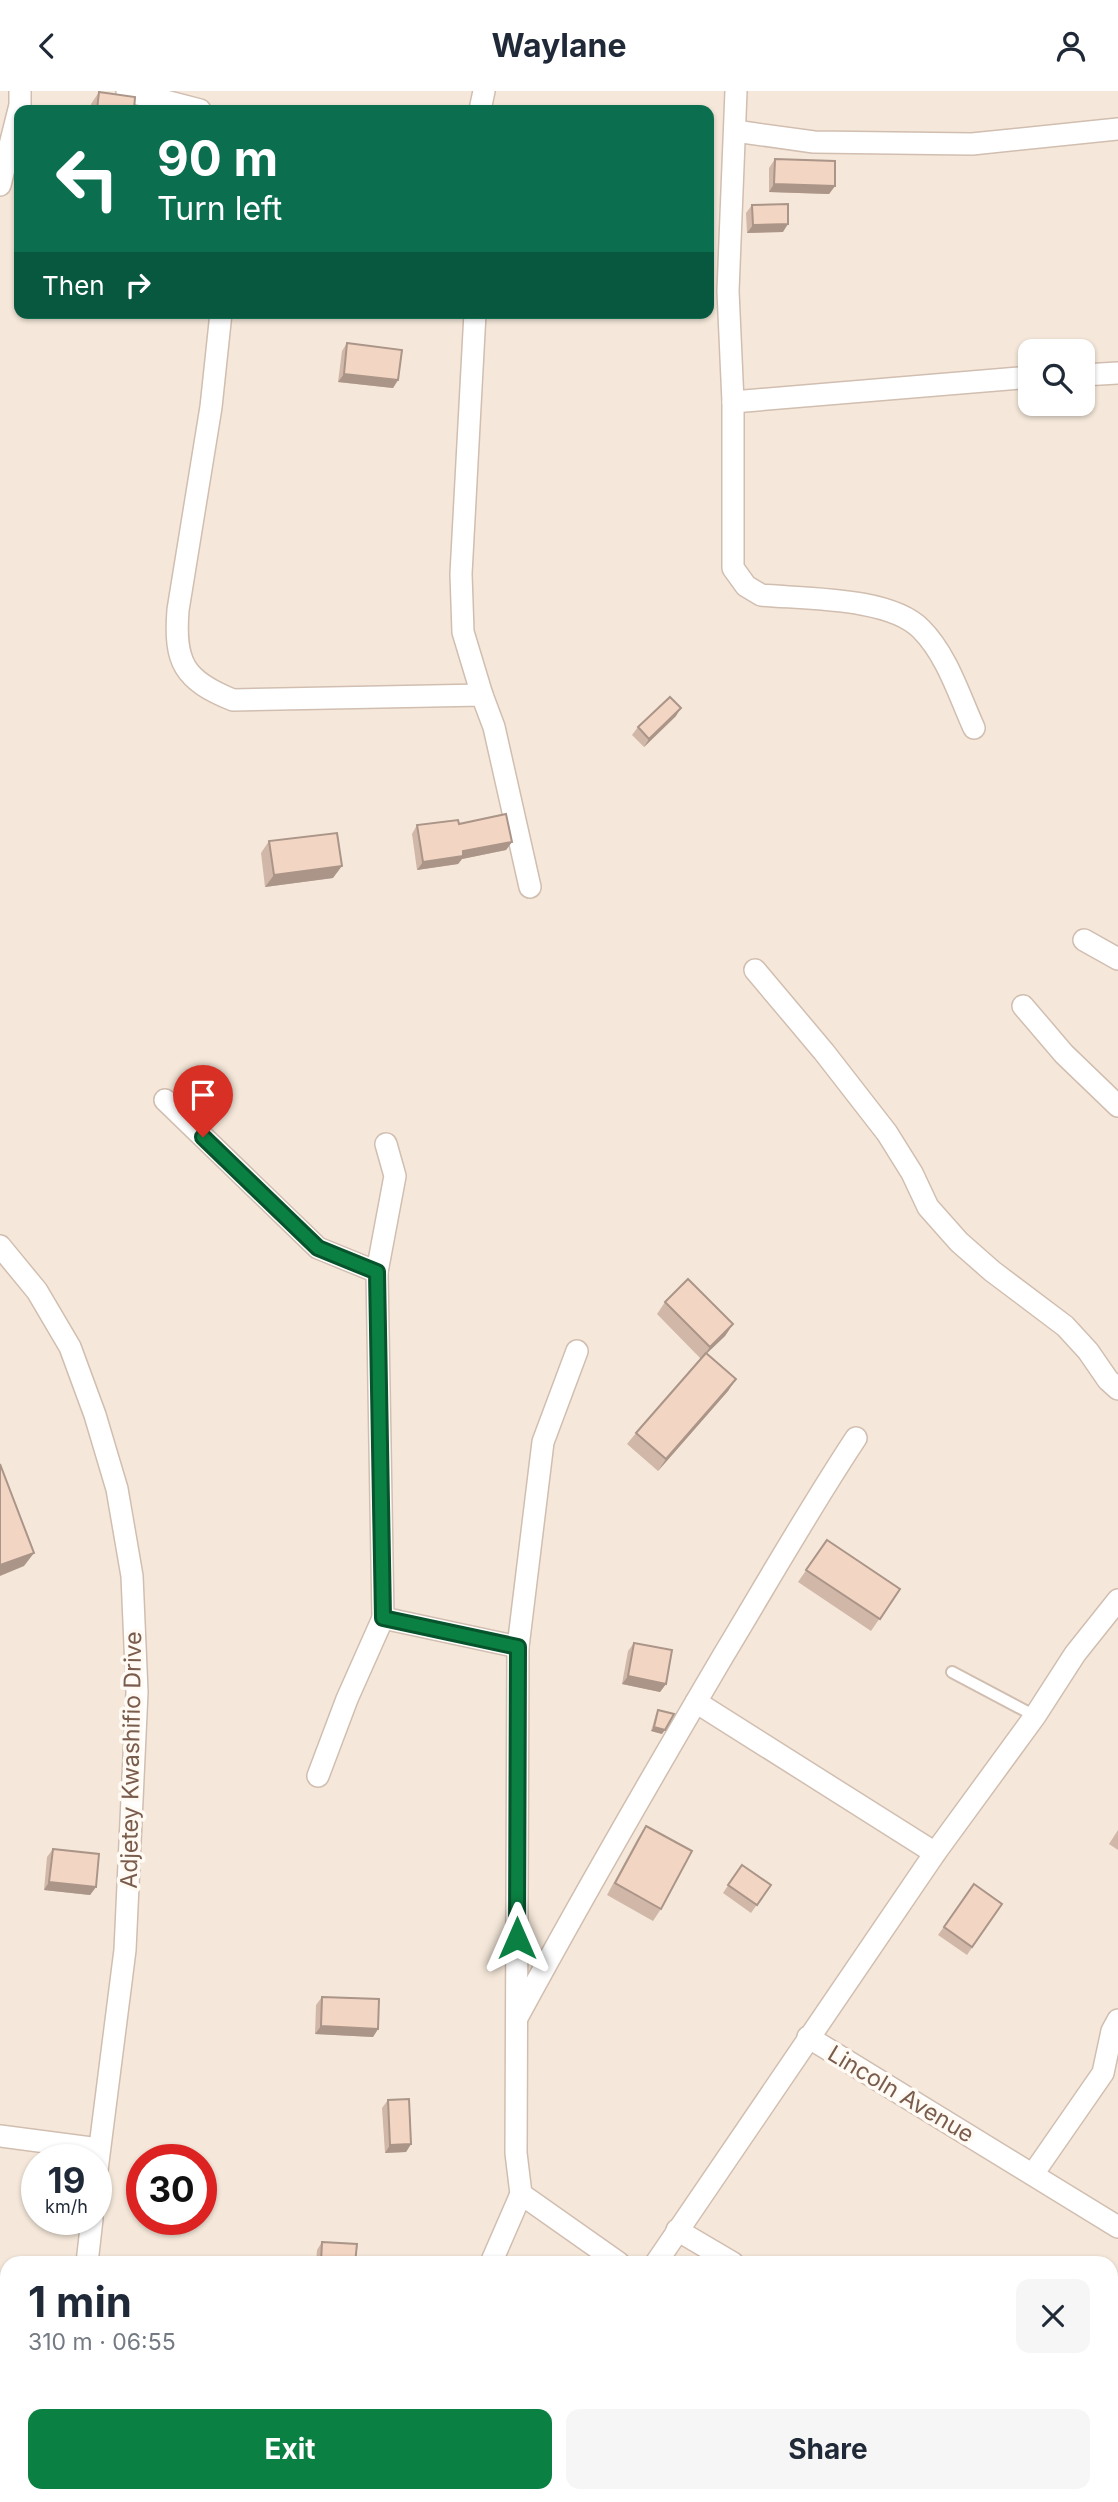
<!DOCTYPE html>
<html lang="en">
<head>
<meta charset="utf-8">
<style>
	body { margin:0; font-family:Inter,sans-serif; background:#f6f6f7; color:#1f2937; height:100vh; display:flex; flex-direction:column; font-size:26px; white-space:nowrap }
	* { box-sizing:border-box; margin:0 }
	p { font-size:23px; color:#747a83 }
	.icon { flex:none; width:38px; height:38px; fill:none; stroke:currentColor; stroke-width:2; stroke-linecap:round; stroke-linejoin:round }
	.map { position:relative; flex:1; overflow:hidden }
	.panel { position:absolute; left:0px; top:2165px; width:1118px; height:247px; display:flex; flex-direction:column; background:#fff; border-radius:21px 21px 0 0; box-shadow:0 2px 5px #0004 }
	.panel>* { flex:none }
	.banner { position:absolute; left:14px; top:14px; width:700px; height:214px; border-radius:14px; box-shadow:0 2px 5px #0004; background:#0b6e4f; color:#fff; overflow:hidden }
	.controls { position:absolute; left:1018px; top:248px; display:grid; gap:14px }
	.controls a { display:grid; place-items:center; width:77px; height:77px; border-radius:14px; background:#fff; box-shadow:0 2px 5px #0004; font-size:35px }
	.speed { position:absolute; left:21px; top:2053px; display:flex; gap:14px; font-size:35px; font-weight:700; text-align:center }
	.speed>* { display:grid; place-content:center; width:91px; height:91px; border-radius:50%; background:#fff; box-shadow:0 2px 5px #0004; line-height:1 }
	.speed small { font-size:18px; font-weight:400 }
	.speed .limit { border:10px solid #d22; background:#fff; color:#111 }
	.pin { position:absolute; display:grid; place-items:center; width:60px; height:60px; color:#fff; margin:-72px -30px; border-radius:50% 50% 50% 0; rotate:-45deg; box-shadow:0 0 7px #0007 }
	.pin .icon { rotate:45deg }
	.me { position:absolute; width:77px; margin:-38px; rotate:0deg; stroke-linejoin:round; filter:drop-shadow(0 0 5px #0008) }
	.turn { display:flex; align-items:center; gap:24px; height:147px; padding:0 28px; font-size:32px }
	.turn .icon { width:91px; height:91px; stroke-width:2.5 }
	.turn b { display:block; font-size:49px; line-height:60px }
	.then { display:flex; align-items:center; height:66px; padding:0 28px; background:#0003; gap:14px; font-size:26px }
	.round { display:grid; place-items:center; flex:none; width:74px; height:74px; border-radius:14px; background:#f6f6f7 }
	.overview { display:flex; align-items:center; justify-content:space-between; height:119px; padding:0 28px }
	h1 { font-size:42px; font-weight:700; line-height:52px }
	.primary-button { display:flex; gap:14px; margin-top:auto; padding:14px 28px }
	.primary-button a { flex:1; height:80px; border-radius:14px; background:#0b8043; color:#fff; font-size:28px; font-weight:700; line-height:80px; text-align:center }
	.primary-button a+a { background:#f6f6f7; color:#1f2937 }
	header { display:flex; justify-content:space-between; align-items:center; height:91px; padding:0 28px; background:#fff; font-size:32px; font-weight:700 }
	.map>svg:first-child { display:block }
	.residential { fill:#f5e8da; fill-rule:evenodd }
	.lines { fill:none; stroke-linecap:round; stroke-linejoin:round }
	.lane-casing { stroke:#d1beb0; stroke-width:14 }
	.street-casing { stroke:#d1beb0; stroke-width:24 }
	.lane { stroke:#fff; stroke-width:10 }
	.street { stroke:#fff; stroke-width:21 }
	.wall { fill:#d1b7a8 }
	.shaded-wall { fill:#aa9588 }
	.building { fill:#f3d5c3; stroke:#aa9588; stroke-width:2 }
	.route-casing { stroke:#07532c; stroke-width:18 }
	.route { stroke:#0b8043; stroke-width:12 }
	.labels { text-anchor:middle; stroke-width:7; stroke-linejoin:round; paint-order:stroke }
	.street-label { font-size:23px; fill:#7a5c4d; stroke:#fffaf3 }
</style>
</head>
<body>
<header><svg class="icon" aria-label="back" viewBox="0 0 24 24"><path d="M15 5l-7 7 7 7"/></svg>Waylane<svg class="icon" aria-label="person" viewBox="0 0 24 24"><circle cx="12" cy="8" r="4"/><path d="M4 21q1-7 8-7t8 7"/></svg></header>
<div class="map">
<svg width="1118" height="2411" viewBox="0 0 1118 2411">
	<rect width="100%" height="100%" fill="#fdf6ec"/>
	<!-- residential -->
	<path class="residential" d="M0 0H1118V2411H0ZM19 19H709V222H19ZM1031 261H1083V313H1031ZM37 2068H96V2128H37ZM142 2068H201V2128H142ZM7 2172H1111V2404H7Z"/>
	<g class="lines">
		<!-- lane casing -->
		<g class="lane-casing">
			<polyline id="lane" points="952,1581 1035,1625"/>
		</g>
		<!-- street casing -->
		<g class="street-casing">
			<g id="street">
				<polyline points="127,0 200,19"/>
				<path d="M736 0 728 200 733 311V477L746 495 761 504C804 508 890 506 921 538 947 564 959 604 974 637"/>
				<polyline points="480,19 484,0"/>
				<polyline points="735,40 814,51 972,53 1118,38"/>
				<polyline points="0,94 20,14 20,0"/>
				<path d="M221 222 211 316 178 519C174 572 184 589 233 609L482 604 494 636 530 796"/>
				<polyline points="475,222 461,483 463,541 482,604"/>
				<polyline points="1083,284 1118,282"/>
				<polyline points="733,311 1031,286"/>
				<polyline points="1084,849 1118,868"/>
				<polyline points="755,879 824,961 887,1042 912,1082 928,1116 959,1151 992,1180 1065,1235 1088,1260 1108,1289 1118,1298"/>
				<polyline points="1023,915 1064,963 1118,1015"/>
				<polyline points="165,1009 318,1157 377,1181"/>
				<polyline points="386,1053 395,1085 377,1181 383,1527 518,1556"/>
				<polyline points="0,1155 37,1200 70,1256 95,1324 117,1398 132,1485 137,1601 125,1859 96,2087"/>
				<polyline points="577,1260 543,1351 518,1556 516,2062 521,2103 619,2172"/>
				<polyline points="696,1611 935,1762"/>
				<polyline points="318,1685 347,1608 383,1527"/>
				<path d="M518 1925C584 1803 653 1684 723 1565 767 1492 809 1418 856 1347"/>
				<polyline points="808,1946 1118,2136"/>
				<polyline points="0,2045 99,2058"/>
				<polyline points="1033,2083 1103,1982 1112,1940 1118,1929"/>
				<polyline points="677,2139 733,2172"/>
				<polyline points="87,2172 92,2128"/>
				<polyline points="491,2172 521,2103"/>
				<polyline points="656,2172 935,1762 1035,1625 1075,1563 1118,1509"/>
				<polyline points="1111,2400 1118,2404"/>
				<polyline points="62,2411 62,2404"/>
				<polyline points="297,2411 297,2404"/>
				<polyline points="496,2411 500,2404"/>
				<polyline points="766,2411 770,2404"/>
				<polyline points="1041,2411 1045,2404"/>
			</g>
		</g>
		<!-- lane -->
		<use href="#lane" class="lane"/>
		<!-- street -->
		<use href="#street" class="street"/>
	</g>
	<!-- wall -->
	<g class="wall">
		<polygon points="99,1 134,19 90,19 91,13"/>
		<polygon points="775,68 835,95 829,103 769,101 769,77"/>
		<polygon points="752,114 783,141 747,142 746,122"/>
		<polygon points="347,252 398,289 393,297 338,291 342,260"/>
		<polygon points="676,625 644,656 632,644 638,636"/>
		<polygon points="459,733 512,751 506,759 462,768 458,773 417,779 412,743 417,734"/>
		<polygon points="269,750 333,787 265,796 261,762"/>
		<polygon points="665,1211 733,1233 725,1245 707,1262 736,1288 728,1300 658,1380 627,1353 636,1342 701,1268 657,1223"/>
		<polygon points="827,1449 900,1498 871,1540 798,1491"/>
		<polygon points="634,1552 666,1593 660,1601 622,1593 628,1560"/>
		<polygon points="658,1619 662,1643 651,1640 656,1623"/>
		<polygon points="646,1735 661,1818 653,1830 607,1804 638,1747"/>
		<polygon points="1118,1739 1118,1759 1109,1753"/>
		<polygon points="53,1758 96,1796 90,1804 44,1799 47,1766"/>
		<polygon points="742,1774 771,1794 751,1822 723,1802"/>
		<polygon points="974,1793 1002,1813 967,1864 938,1844"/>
		<polygon points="322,1906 378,1938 373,1946 315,1943 316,1914"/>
		<polygon points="388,2009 411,2053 406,2061 385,2062 382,2017"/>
		<polygon points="322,2151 355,2172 316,2172 317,2159"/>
	</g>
	<!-- shaded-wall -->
	<g class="shaded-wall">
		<polygon points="774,93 835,95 829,103 769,101"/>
		<polygon points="788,133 783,141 747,142 753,134"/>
		<polygon points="344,283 398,289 393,297 338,291"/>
		<polygon points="681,617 676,625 644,656 649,648"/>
		<polygon points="512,751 506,759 462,768 458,773 417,779 423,771 463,760"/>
		<polygon points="342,775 333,787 265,796 274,784"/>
		<polygon points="733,1233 725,1245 701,1268 710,1256"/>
		<polygon points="736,1288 728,1300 658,1380 666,1368"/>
		<polygon points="34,1462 24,1475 0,1485 0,1474"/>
		<polygon points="628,1585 666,1593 660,1601 622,1593"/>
		<polygon points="654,1636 665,1639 662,1643 651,1640"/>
		<polygon points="49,1791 96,1796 90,1804 44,1799"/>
		<polygon points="321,1935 378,1938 373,1946 315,1943"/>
		<polygon points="411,2053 406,2061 385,2062 390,2054"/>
		<polygon points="152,2128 196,2128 191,2136"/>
	</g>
	<!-- building -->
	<g class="building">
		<polygon points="99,1 135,6 134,19 97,19"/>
		<polygon points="775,68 835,70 835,95 774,93"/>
		<polygon points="788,113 788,133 753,134 752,114"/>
		<polygon points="347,252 402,259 398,289 344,283"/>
		<polygon points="670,606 681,617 649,648 638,636"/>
		<polygon points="506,723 512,751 463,760 463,765 423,771 417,734 458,729 459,733"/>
		<polygon points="337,742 342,775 274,784 269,750"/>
		<polygon points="688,1188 733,1233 710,1256 665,1211"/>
		<polygon points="706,1262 736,1288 666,1368 636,1342"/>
		<polygon points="0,1373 34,1462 0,1474"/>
		<polygon points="827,1449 900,1498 880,1528 806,1479"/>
		<polygon points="634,1552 672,1559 666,1593 628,1585"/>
		<polygon points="658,1619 674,1623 665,1639 654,1636"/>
		<polygon points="646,1735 692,1760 661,1818 615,1792"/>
		<polygon points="53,1758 99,1763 96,1796 49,1791"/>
		<polygon points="742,1774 771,1794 757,1814 728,1794"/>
		<polygon points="974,1793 1002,1813 972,1856 944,1836"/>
		<polygon points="322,1906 379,1908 378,1938 321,1935"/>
		<polygon points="409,2008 411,2053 390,2054 388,2009"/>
		<polygon points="322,2151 357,2153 355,2172 321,2172"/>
	</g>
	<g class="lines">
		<!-- route casing -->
		<g class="route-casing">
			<polyline id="route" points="203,1046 318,1157 377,1181 383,1527 518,1556 517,1847"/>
		</g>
		<!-- route -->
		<use href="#route" class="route"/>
	</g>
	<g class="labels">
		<!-- street labels -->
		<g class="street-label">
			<text transform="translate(131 1669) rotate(-89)" y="8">Adjetey Kwashifio Drive</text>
			<text transform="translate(901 2003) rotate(31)" y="8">Lincoln Avenue</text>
		</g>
	</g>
</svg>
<div class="controls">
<a><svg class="icon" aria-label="search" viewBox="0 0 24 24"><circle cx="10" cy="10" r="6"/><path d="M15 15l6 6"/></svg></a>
</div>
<div class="speed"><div>19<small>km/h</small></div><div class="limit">30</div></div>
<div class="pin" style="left:203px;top:1046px;background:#d93025"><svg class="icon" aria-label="arrive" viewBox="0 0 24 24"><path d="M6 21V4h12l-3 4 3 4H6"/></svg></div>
<svg class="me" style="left:517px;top:1847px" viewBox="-20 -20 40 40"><path d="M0-17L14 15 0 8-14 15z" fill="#0b8043" stroke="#fff" stroke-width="4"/></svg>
<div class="banner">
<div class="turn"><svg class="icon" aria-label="left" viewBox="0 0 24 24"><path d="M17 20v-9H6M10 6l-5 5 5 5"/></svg><div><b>90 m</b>Turn left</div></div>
<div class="then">Then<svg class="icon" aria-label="right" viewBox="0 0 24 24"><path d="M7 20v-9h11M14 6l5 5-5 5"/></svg></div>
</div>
<section class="panel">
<div class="overview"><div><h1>1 min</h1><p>310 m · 06:55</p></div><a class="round"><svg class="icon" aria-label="close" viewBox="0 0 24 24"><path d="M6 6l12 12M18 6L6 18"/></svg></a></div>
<div class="primary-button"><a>Exit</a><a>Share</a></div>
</section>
</div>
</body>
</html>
